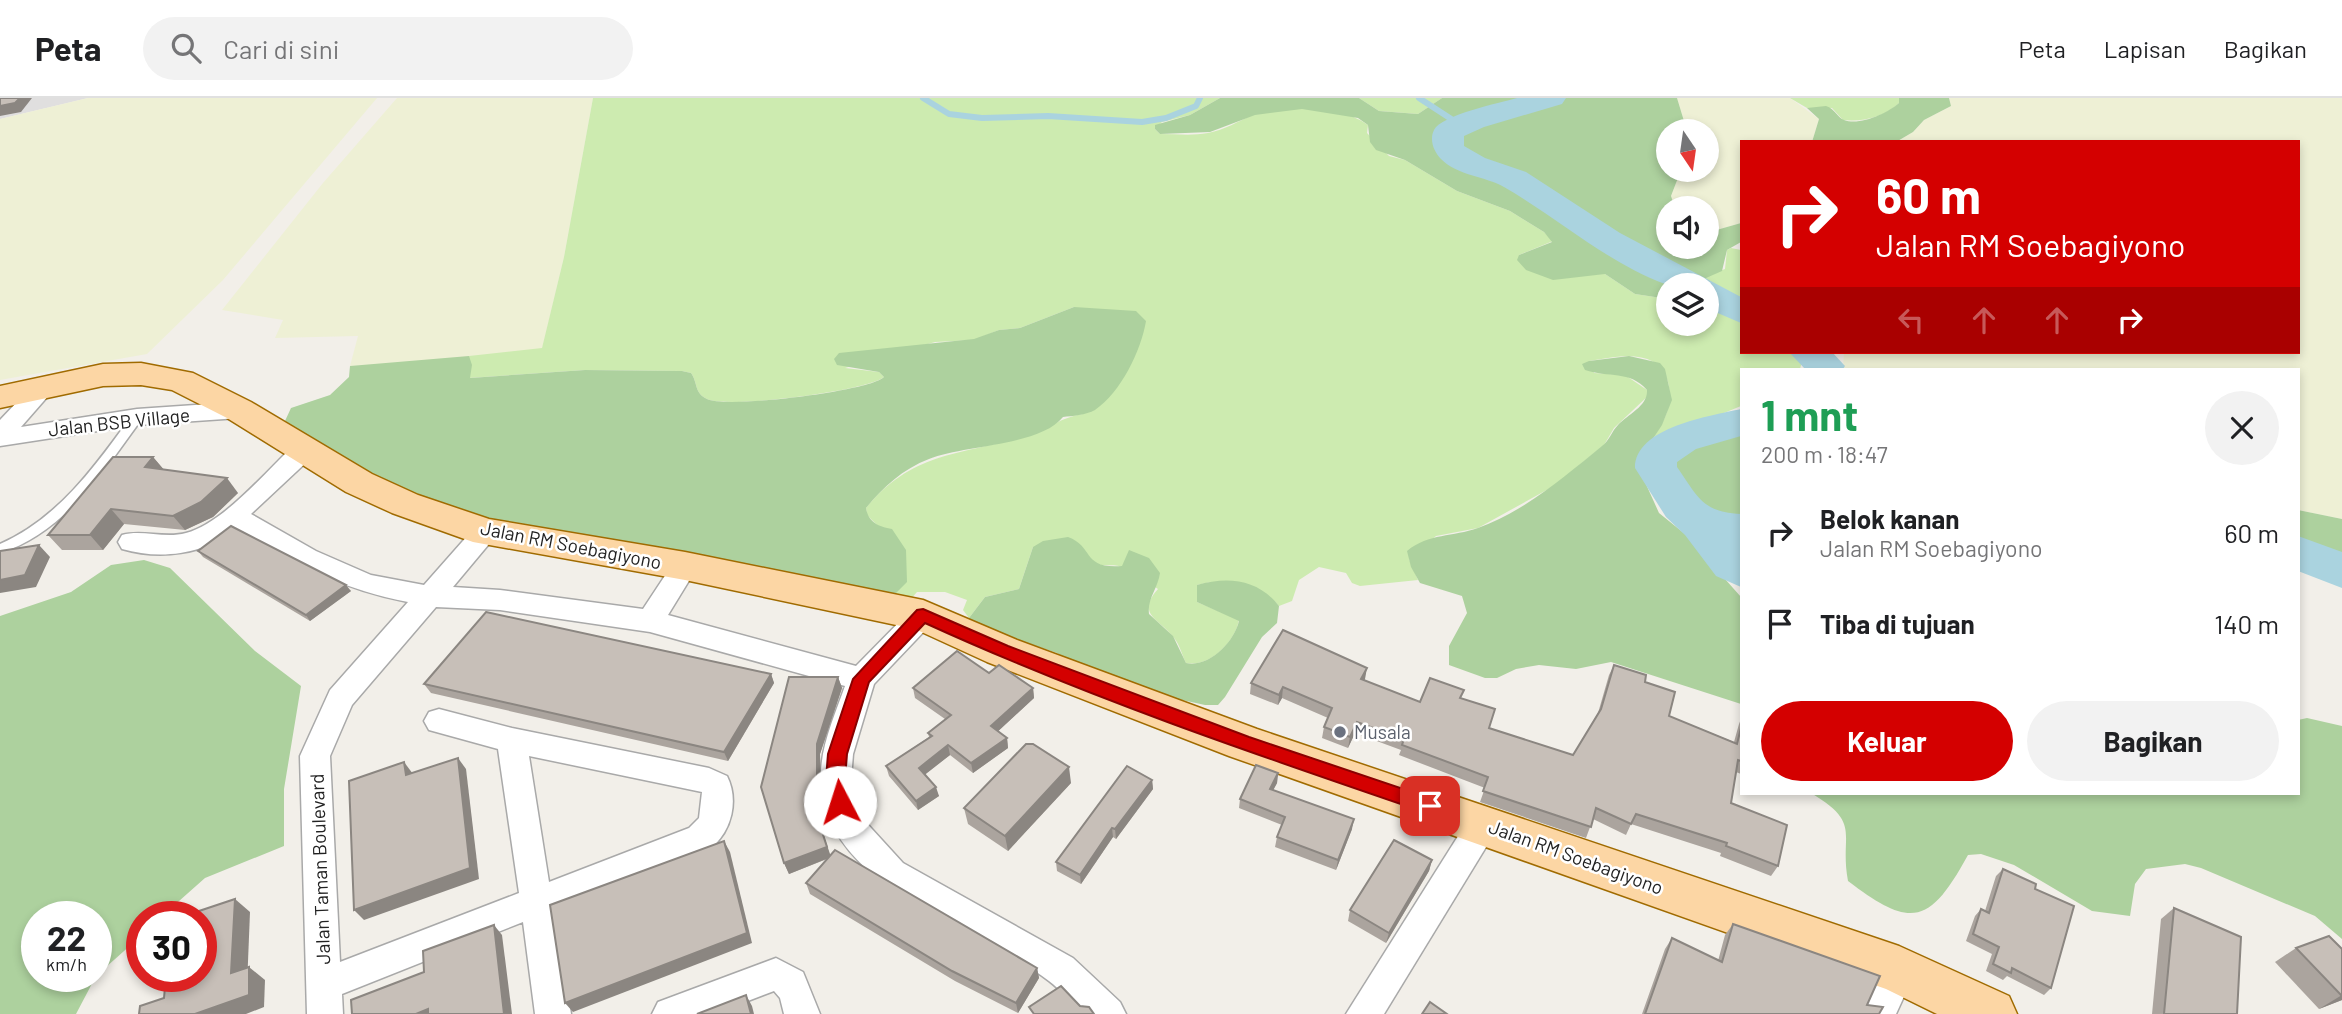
<!DOCTYPE html>
<html lang="id">
<head>
<meta charset="utf-8">
<style>
	body { margin:0; font-family:Barlow,sans-serif; background:#f2f2f2; color:#202124; height:100vh; display:flex; flex-direction:column; font-size:26px; white-space:nowrap }
	* { box-sizing:border-box; margin:0 }
	p { font-size:23px; color:#757577 }
	.icon { flex:none; width:38px; height:38px; fill:none; stroke:currentColor; stroke-width:2; stroke-linecap:round; stroke-linejoin:round }
	.map { position:relative; flex:1; overflow:hidden }
	.panel { position:absolute; left:1740px; top:270px; width:560px; height:427px; display:flex; flex-direction:column; background:#fff; border-radius:0px; box-shadow:0 4px 10px #0003 }
	.panel>* { flex:none }
	.guide { position:absolute; left:1740px; top:42px; width:560px; height:214px; border-radius:0px; box-shadow:0 4px 10px #0003; background:#d40000; color:#fff; overflow:hidden }
	.needle { width:46px; rotate:167deg }
	.tools { position:absolute; left:1656px; top:21px; display:grid; gap:14px }
	.tools a { display:grid; place-items:center; width:63px; height:63px; border-radius:50%; background:#fff; box-shadow:0 4px 10px #0003; font-size:35px }
	.speed { position:absolute; left:21px; top:803px; display:flex; gap:14px; font-size:35px; font-weight:700; text-align:center }
	.speed>* { display:grid; place-content:center; width:91px; height:91px; border-radius:50%; background:#fff; box-shadow:0 4px 10px #0003; line-height:1 }
	.speed small { font-size:18px; font-weight:400 }
	.speed .limit { border:10px solid #d22; background:#fff; color:#111 }
	.pin { position:absolute; display:grid; place-items:center; width:60px; height:60px; color:#fff; margin:-30px; border-radius:14px; box-shadow:0 4px 10px #0006 }
	.me { position:absolute; width:77px; margin:-38px; rotate:355deg; stroke-linejoin:round; filter:drop-shadow(0 0 5px #0008) }
	.turn { display:flex; align-items:center; gap:24px; height:147px; padding:0 21px; font-size:32px }
	.turn .icon { width:91px; height:91px; stroke-width:2.5 }
	.turn b { display:block; font-size:49px; line-height:60px }
	.lanes { display:flex; align-items:center; height:66px; padding:0 21px; background:#0003; justify-content:center; gap:35px; direction:ltr }
	.lanes .off { opacity:.35 }
	.round { display:grid; place-items:center; flex:none; width:74px; height:74px; border-radius:37px; background:#f2f2f2 }
	.headline { display:flex; align-items:center; justify-content:space-between; height:119px; padding:0 21px }
	h1 { font-size:42px; font-weight:700; line-height:52px; color:#1e9e55 }
	.button { display:flex; gap:14px; margin-top:auto; padding:14px 21px }
	.button a { flex:1; height:80px; border-radius:42px; background:#d40000; color:#fff; font-size:28px; font-weight:700; line-height:80px; text-align:center }
	.button a+a { background:#f2f2f2; color:#202124 }
	ul { padding:0; list-style:none }
	li { display:flex; align-items:center; gap:21px; height:91px; padding:0 21px }
	li div { flex:1 }
	li b { display:block; font-size:26px }
	li em { font-style:normal }
	header { display:flex; align-items:center; gap:42px; box-sizing:border-box; height:98px; padding:0 35px; background:#fff; border-bottom:2px solid #e0e0e0 }
	header strong { font-size:33px }
	nav { display:flex; gap:38px; margin-inline-start:auto; font-size:24px }
	.search { width:490px; height:63px; background:#f2f2f2; display:flex; align-items:center; gap:18px; box-sizing:border-box; padding:0 24px; border-radius:38px; color:#757577; font-size:26px }
	.map>svg:first-child { display:block }
	.residential { fill:#e0dfdf }
	.farmland { fill:#eef0d5 }
	.grass { fill:#cdebb0 }
	.forest { fill:#add19e }
	.lines { fill:none; stroke-linecap:round; stroke-linejoin:round }
	.stream { stroke:#aad3df; stroke-width:6 }
	.river { fill:#aad3df; fill-rule:evenodd }
	.service-casing { stroke:#a9a9a9; stroke-width:3 }
	.minor-casing { stroke:#a9a9a9; stroke-width:3 }
	.primary-casing { stroke:#a06b00; stroke-width:3 }
	.service { fill:#fff; fill-rule:evenodd }
	.minor { fill:#fff; fill-rule:evenodd }
	.primary { fill:#fcd6a4; fill-rule:evenodd }
	.wall { fill:#aba49e }
	.shaded-wall { fill:#8b8681 }
	.building { fill:#c7bfb8; stroke:#8b8681; stroke-width:2 }
	.route { fill:#d40000; stroke:#8a0000; stroke-width:2 }
	.worship-dot { fill:#6b7280; stroke:#fff; stroke-width:2.5 }
	.labels { text-anchor:middle; stroke-width:5; stroke-linejoin:round; paint-order:stroke }
	.street-label { font-size:19px; fill:#222; stroke:#fff }
	.worship-label { font-size:19px; fill:#5b616d; stroke:#fff; text-anchor:start }
</style>
</head>
<body>
<header>
<strong>Peta</strong>
<div class="search"><svg class="icon" aria-label="search" viewBox="0 0 24 24"><circle cx="10" cy="10" r="6"/><path d="M15 15l6 6"/></svg>Cari di sini</div>
<nav><a>Peta</a><a>Lapisan</a><a>Bagikan</a></nav>
</header>
<div class="map">
<svg width="2342" height="916" viewBox="0 0 2342 916">
	<rect width="100%" height="100%" fill="#f2efe9"/>
	<!-- residential -->
	<polygon class="residential" points="0,0 88,0 0,21"/>
	<!-- farmland -->
	<g class="farmland">
		<polygon points="88,0 377,0 223,182 147,256 0,282 0,21"/>
		<polygon points="397,0 593,0 564,159 542,251 390,267 350,268 358,238 275,240 283,222 222,212 323,85"/>
		<polygon points="1677,0 1790,0 1819,21 1812,44 1741,44 1741,125 1706,135 1706,110 1675,110 1672,107 1671,98 1681,72 1706,72 1706,33 1687,33"/>
		<polygon points="1949,0 2342,0 2342,421 2298,412 2298,271 1843,271 1844,254 2298,254 2298,44 1896,44 1913,34 1924,22 1951,8"/>
	</g>
	<!-- grass -->
	<g class="grass">
		<path d="M593 0H1220L1190 17 1162 24 1155 31 1160 36C1176 36 1192 38 1208 35 1225 32 1238 23 1253 17 1286 6 1340 7 1368 27L1367 35 1389 58 1405 62 1457 93 1510 113 1544 134 1553 143 1519 157 1605 176 1635 196 1668 201V226H1706V200L1741 220V254H1794L1803 260 1800 271H1741V308L1685 331 1654 339C1666 319 1673 307 1668 284 1659 249 1617 258 1589 263L1594 275 1625 277 1647 292 1648 298 1614 330 1604 347 1554 388 1478 430 1436 438 1409 461 1418 482 1360 488 1352 485 1346 475 1319 469 1299 482 1292 503 1279 508C1260 485 1224 479 1197 487V504L1239 522C1235 544 1209 570 1186 565 1182 557 1180 547 1174 540 1160 521 1135 517 1158 491 1147 484 1136 475 1125 470 1108 462 1095 477 1083 450L1033 449 1019 491 985 499 969 520 963 512 967 502 945 494H917L910 502 893 498 879 429 867 417 866 410C913 352 964 357 1029 337 1050 331 1058 320 1083 316L1074 209 1020 230 999 232 974 242 935 244 845 270 879 274 884 279C868 293 726 311 707 301 694 295 698 285 691 275L682 273 585 272 469 280V258L542 250 564 159Z"/>
		<polygon points="1359,0 1442,0 1418,16 1379,13"/>
		<path d="M1790 0H1899V5C1885 19 1863 24 1843 22L1832 10H1807Z"/>
		<polygon points="1731,150 1741,152 1741,204 1700,180 1725,171 1727,152"/>
	</g>
	<!-- forest -->
	<g class="forest">
		<polygon points="1220,0 1359,0 1379,13 1418,16 1442,0 1677,0 1687,33 1668,33 1668,72 1681,72 1671,98 1675,110 1668,110 1668,149 1706,149 1706,135 1741,125 1741,144 1727,152 1722,173 1690,187 1668,187 1668,201 1635,196 1605,176 1553,182 1526,172 1517,162 1519,157 1552,144 1544,134 1510,113 1457,93 1405,62 1376,52 1370,44 1368,27 1358,20 1302,11 1255,17 1210,34 1160,36 1155,31 1155,27 1190,17"/>
		<path d="M1899 0H1949L1951 8 1924 22 1913 34 1896 44H1812L1819 21 1807 10 1826 8C1835 11 1837 19 1844 22 1860 28 1888 15 1899 5Z"/>
		<path d="M1074 209 1136 213 1146 223C1141 253 1121 294 1095 312 1086 317 1072 318 1063 319 1040 348 963 347 929 361 903 371 883 389 866 410 868 424 879 429 892 431L906 452 907 484 893 498 472 418 350 369 285 323 291 310 330 297 349 279 350 268 469 258 472 267 470 280 585 272 682 273 691 275C698 285 694 295 707 301 726 311 871 293 884 279L879 274 837 267 834 261 839 255 974 241 999 232 1020 230Z"/>
		<path d="M1629 258 1660 265 1665 271 1672 302 1662 327 1643 356 1645 384 1659 415 1685 436 1741 499V606L1611 564 1576 571 1539 567 1516 571 1497 580H1485L1449 567V548L1467 515 1462 498 1420 485 1411 469 1407 453C1429 435 1453 439 1478 430 1525 413 1564 379 1602 348 1609 343 1612 333 1618 327 1628 316 1648 308 1647 292 1630 272 1608 280 1585 272L1582 266 1589 263Z"/>
		<path d="M1741 333V419C1705 418 1687 405 1670 372L1688 350Z"/>
		<polygon points="2298,412 2342,421 2342,468 2298,447"/>
		<path d="M1068 439C1095 449 1081 471 1122 468L1129 452 1149 460 1160 475C1158 490 1147 501 1149 516L1173 538 1186 565C1209 570 1234 544 1239 523L1197 504V487C1228 478 1258 481 1279 508L1277 525 1262 539 1225 599 1218 607H1205L1105 585 1057 555 975 527 969 520 985 499 1019 491 1033 449 1043 443Z"/>
		<polygon points="144,462 170,470 255,553 301,588 284,691 284,748 205,780 161,819 142,819 142,837 96,878 96,819 37,819 37,878 96,878 76,916 0,916 0,518 71,494 111,467"/>
		<path d="M2307 620 2342 628V841L2315 818 2201 770 2185 766 2146 771 2135 786 2130 818 2092 813 2014 767 1981 756 1968 757C1930 826 1912 832 1848 783 1839 735 1863 726 1811 695H2298V622Z"/>
	</g>
	<g class="lines">
		<!-- stream -->
		<g class="stream">
			<polyline points="923,0 949,16 982,20 1048,18 1142,24 1166,20 1196,8 1200,0"/>
			<polyline points="1419,0 1462,28"/>
		</g>
		<!-- river -->
		<g class="river">
			<path d="M1517 0H1566L1562 6 1484 29 1464 38V48L1485 60 1526 74 1620 135 1741 199V225L1706 210V187C1694 187 1674 190 1665 186 1606 164 1558 120 1504 89 1485 78 1458 78 1441 61 1434 54 1429 42 1434 32 1441 17 1500 5 1517 0Z"/>
			<polygon points="1789,254 1832,254 1845,268 1843,271 1805,271"/>
			<path d="M1741 311V338L1696 351 1677 364V369C1698 399 1702 414 1741 416V489L1716 478 1685 437 1666 419 1635 370C1635 329 1710 318 1741 311Z"/>
			<polygon points="2298,438 2342,454 2342,490 2298,473"/>
		</g>
		<!-- service casing -->
		<g class="service-casing">
			<path id="service" d="M137 315 143 319 141 322C104 373 64 435 0 455V446C59 420 96 367 133 316Z"/>
		</g>
		<!-- minor casing -->
		<g class="minor-casing">
			<g id="minor">
				<polygon points="44,282 52,284 56,289 21,329 137,311 239,304 247,307 251,312 247,317 239,320 137,327 0,348 0,322 36,284"/>
				<path d="M303 345 312 347 315 353 312 359 251 416 316 453 371 477 424 487 477 427 486 425 495 427 499 434 453 489 500 492 643 511 676 461 685 458 694 461 698 468 668 517 856 568 913 510 923 507 933 510 937 517 933 524 874 586 853 656 851 681 861 719 903 765 1073 860 1120 904 1126 916H1083C1072 905 1061 892 1049 883 978 829 822 789 821 680 820 649 835 617 845 588L650 534 500 512 436 509 352 607 330 658 340 864 519 795 498 651 429 632 424 623 429 614 439 611 512 630 709 670 727 678C739 702 732 733 711 750L554 812 571 916H535L523 824 342 896 343 916H307L300 658 330 592 408 504C340 491 294 465 235 431 204 457 160 462 122 451L118 444 122 437C142 431 164 441 186 435 222 426 267 373 294 347ZM529 658 702 694 699 720 689 730 549 784Z"/>
				<polygon points="1483,712 1494,716 1499,726 1494,736 1384,916 1346,916 1472,716"/>
				<polygon points="1899,856 1911,860 1916,872 1896,916 1860,916 1887,860"/>
				<polygon points="776,860 803,874 820,916 784,916 780,900 774,893 714,916 652,916 658,904"/>
			</g>
		</g>
		<!-- primary casing -->
		<g class="primary-casing">
			<polygon id="primary" points="141,265 193,275 251,304 372,376 418,397 489,421 685,454 923,502 1017,542 1257,631 1899,848 2009,898 2017,916 1937,916 1886,891 1229,658 987,564 915,531 685,482 473,444 392,415 346,394 227,320 172,292 141,287 103,288 0,310 0,288 103,266"/>
		</g>
		<!-- service -->
		<use href="#service" class="service"/>
		<!-- minor -->
		<use href="#minor" class="minor"/>
		<!-- primary -->
		<use href="#primary" class="primary"/>
	</g>
	<!-- wall -->
	<g class="wall">
		<polygon points="153,359 164,372 238,395 213,419 185,432 124,426 103,452 62,452 48,437"/>
		<polygon points="198,453 351,493 310,523 203,459"/>
		<polygon points="1614,567 1645,584 1669,618 1734,644 1739,626 1741,621 1741,676 1736,674 1731,705 1778,768 1771,778 1720,758 1721,755 1631,726 1626,737 1593,721 1586,740 1480,704 1485,690 1399,657 1401,652 1355,635 1348,650 1322,640 1324,629 1328,620 1282,600 1278,607 1250,596 1251,585 1365,581 1364,583 1420,604 1461,600 1489,630 1573,657 1598,615 1609,577"/>
		<polygon points="989,575 1033,590 1034,600 998,633 1007,640 1008,650 973,675 950,657 925,676 939,698 918,712 889,678 886,668 929,639 928,635 945,621 915,600 913,590"/>
		<polygon points="771,576 774,585 728,663 431,595 424,586"/>
		<polygon points="838,579 842,590 820,656 821,693 816,714 830,758 1037,870 1039,880 1018,915 955,883 810,796 806,785 827,761 789,776 784,765"/>
		<polygon points="1278,675 1277,685 1273,692 1352,731 1336,772 1275,749 1277,739 1282,727 1239,710 1240,701"/>
		<polygon points="1152,682 1153,691 1116,741 1113,739 1081,786 1057,773 1056,764"/>
		<polygon points="1071,685 1008,753 968,726 964,710"/>
		<polygon points="1432,762 1429,773 1386,845 1348,823 1350,812"/>
		<polygon points="2003,771 2035,791 2051,890 2044,897 2007,878 2003,882 1986,873 1992,856 1966,843 1975,818 1981,811 1985,813 1996,778"/>
		<polygon points="2174,810 2237,916 2152,916 2161,821"/>
		<polygon points="1733,826 1867,907 1879,916 1642,916 1665,851 1672,840 1718,863 1725,837"/>
		<polygon points="2296,850 2342,851 2342,902 2319,911 2275,864"/>
	</g>
	<!-- shaded-wall -->
	<g class="shaded-wall">
		<polygon points="20,0 32,0 21,14 0,18 0,8"/>
		<polygon points="153,359 165,373 145,369"/>
		<polygon points="227,380 238,395 213,419 185,432 173,418"/>
		<polygon points="111,411 124,426 103,452 90,437"/>
		<polygon points="39,447 50,459 36,489 0,495 0,482"/>
		<polygon points="346,487 351,493 310,523 306,517"/>
		<polygon points="1367,570 1365,581 1359,592 1361,581"/>
		<polygon points="771,576 774,585 728,663 724,654"/>
		<polygon points="838,579 842,590 820,656 821,693 816,714 831,759 789,776 784,765 812,703 817,646"/>
		<polygon points="1283,589 1282,600 1278,607 1279,597"/>
		<polygon points="1033,590 1034,600 993,638 991,628"/>
		<polygon points="1357,624 1355,635 1348,650 1350,639"/>
		<polygon points="1007,640 1008,650 973,675 971,665"/>
		<polygon points="948,647 950,657 922,679 919,670"/>
		<polygon points="458,660 466,671 479,781 364,822 354,812"/>
		<polygon points="404,664 413,676 406,677"/>
		<polygon points="1069,669 1071,685 1008,753 1005,738"/>
		<polygon points="1278,675 1277,685 1269,700 1270,691"/>
		<polygon points="1152,682 1153,691 1116,741 1115,731"/>
		<polygon points="936,689 939,698 918,712 916,703"/>
		<polygon points="1354,721 1352,731 1336,772 1338,762"/>
		<polygon points="1112,730 1113,739 1081,786 1080,777"/>
		<polygon points="724,743 730,754 752,845 573,914 565,905"/>
		<polygon points="1432,762 1429,773 1386,845 1389,835"/>
		<polygon points="235,801 250,814 247,888 231,875"/>
		<polygon points="494,827 502,837 512,916 504,916"/>
		<polygon points="249,869 265,882 264,909 246,916 195,916"/>
		<polygon points="1037,870 1039,880 1018,915 1016,905"/>
		<polygon points="746,897 752,908 754,916 751,916"/>
		<polygon points="2342,897 2342,902 2319,911"/>
		<polygon points="428,911 432,916 416,916"/>
	</g>
	<!-- building -->
	<g class="building">
		<polygon points="0,0 20,0 15,5 0,8"/>
		<polygon points="113,359 153,359 145,369 227,380 201,404 173,418 111,411 90,437 48,437"/>
		<polygon points="231,428 346,487 306,517 198,453"/>
		<polygon points="39,447 25,477 0,482 0,453"/>
		<polygon points="486,514 771,576 724,654 424,586"/>
		<polygon points="1283,532 1367,570 1361,581 1420,604 1430,580 1464,592 1460,600 1495,611 1489,630 1573,657 1601,611 1614,567 1646,577 1645,584 1675,594 1669,618 1737,646 1741,630 1741,663 1738,662 1731,705 1787,727 1778,768 1726,748 1727,745 1636,716 1631,726 1596,710 1591,729 1483,693 1488,679 1402,647 1404,641 1357,624 1350,639 1324,629 1332,610 1283,589 1279,597 1251,585"/>
		<polygon points="957,553 989,575 999,567 1033,590 991,628 1007,640 971,665 948,647 919,670 936,689 916,703 886,668 932,638 928,635 951,617 913,590"/>
		<polygon points="789,579 838,579 817,646 817,682 812,703 827,749 784,765 761,689"/>
		<polygon points="1026,646 1033,646 1069,669 1005,738 964,710"/>
		<polygon points="458,660 470,770 354,812 349,683 404,664 406,677"/>
		<polygon points="1256,667 1278,675 1270,691 1354,721 1338,762 1277,739 1285,719 1240,701"/>
		<polygon points="1127,668 1152,682 1115,731 1112,730 1080,777 1056,764"/>
		<polygon points="1394,742 1432,762 1389,835 1350,812"/>
		<polygon points="724,743 747,835 565,905 550,807"/>
		<polygon points="835,752 1037,870 1016,905 952,873 806,785"/>
		<polygon points="2003,771 2036,786 2035,791 2074,808 2051,890 2012,870 2011,875 1993,866 1999,849 1973,836 1981,811 1989,815"/>
		<polygon points="235,801 231,875 249,869 249,897 195,916 139,916 140,908 164,900 166,878 201,878 201,819 181,819"/>
		<polygon points="2174,810 2241,839 2237,916 2164,916"/>
		<polygon points="1733,826 1880,878 1867,907 1883,909 1879,916 1645,916 1672,840 1722,864"/>
		<polygon points="494,827 504,916 428,916 428,911 416,916 352,916 351,902 424,874 423,853"/>
		<polygon points="2329,838 2342,851 2342,897 2341,897 2296,850"/>
		<polygon points="1061,888 1080,908 1089,909 1094,916 1034,916 1029,909"/>
		<polygon points="746,897 751,916 697,916"/>
		<polygon points="1430,904 1447,916 1422,916"/>
	</g>
	<!-- route -->
	<path class="route" d="M923 511 1008 548 1249 639 1436 702 1439 708 1436 714 1430 716C1260 658 1089 600 925 525L869 584 847 656 845 681 849 704 846 710H833L826 681 828 656 853 581 917 512Z"/>
	<!-- markers -->
	<circle class="worship-dot" cx="1340" cy="634" r="7"/>
	<g class="labels">
		<!-- street labels -->
		<g class="street-label">
			<text transform="translate(119 324) rotate(-6)" y="7">Jalan BSB Village</text>
			<text transform="translate(571 447) rotate(11)" y="7">Jalan RM Soebagiyono</text>
			<text transform="translate(1576 759) rotate(20)" y="7">Jalan RM Soebagiyono</text>
			<text transform="translate(320 771) rotate(-92)" y="7">Jalan Taman Boulevard</text>
		</g>
		<!-- worship labels -->
		<g class="worship-label">
			<text x="1354" y="641">Musala</text>
		</g>
	</g>
</svg>
<div class="tools">
<a><svg class="needle" viewBox="-14 -14 28 28"><path d="M0-13l5 13h-10z" fill="#e53935"/><path d="M0 13l5-13h-10z" fill="#757577"/></svg></a>
<a><svg class="icon" aria-label="sound" viewBox="0 0 24 24"><path d="M4 9h4l5-4v14l-5-4H4zM17 9q2 3 0 6"/></svg></a>
<a><svg class="icon" aria-label="layers" viewBox="0 0 24 24"><path d="M12 4l9 5-9 5-9-5zM3 14l9 5 9-5"/></svg></a>
</div>
<div class="speed"><div>22<small>km/h</small></div><div class="limit">30</div></div>
<div class="pin" style="left:1430px;top:708px;background:#d93025"><svg class="icon" aria-label="arrive" viewBox="0 0 24 24"><path d="M6 21V4h12l-3 4 3 4H6"/></svg></div>
<svg class="me" style="left:840px;top:704px" viewBox="-20 -20 40 40"><circle r="19" fill="#fff"/><path d="M0-13L10 11 0 6-10 11z" fill="#d40000"/></svg>
<div class="guide">
<div class="turn"><svg class="icon" aria-label="right" viewBox="0 0 24 24"><path d="M7 20v-9h11M14 6l5 5-5 5"/></svg><div><b>60 m</b>Jalan RM Soebagiyono</div></div>
<div class="lanes"><svg class="icon off" aria-label="left" viewBox="0 0 24 24"><path d="M17 20v-9H6M10 6l-5 5 5 5"/></svg><svg class="icon off" aria-label="ahead" viewBox="0 0 24 24"><path d="M12 20V5M6 11l6-6 6 6"/></svg><svg class="icon off" aria-label="ahead" viewBox="0 0 24 24"><path d="M12 20V5M6 11l6-6 6 6"/></svg><svg class="icon" aria-label="right" viewBox="0 0 24 24"><path d="M7 20v-9h11M14 6l5 5-5 5"/></svg></div>
</div>
<section class="panel">
<div class="headline"><div><h1>1 mnt</h1><p>200 m · 18:47</p></div><a class="round"><svg class="icon" aria-label="close" viewBox="0 0 24 24"><path d="M6 6l12 12M18 6L6 18"/></svg></a></div>
<ul>
<li><svg class="icon" aria-label="right" viewBox="0 0 24 24"><path d="M7 20v-9h11M14 6l5 5-5 5"/></svg><div><b>Belok kanan</b><p>Jalan RM Soebagiyono</p></div><em>60 m</em></li>
<li><svg class="icon" aria-label="arrive" viewBox="0 0 24 24"><path d="M6 21V4h12l-3 4 3 4H6"/></svg><div><b>Tiba di tujuan</b></div><em>140 m</em></li>
</ul>
<div class="button"><a>Keluar</a><a>Bagikan</a></div>
</section>
</div>
</body>
</html>
